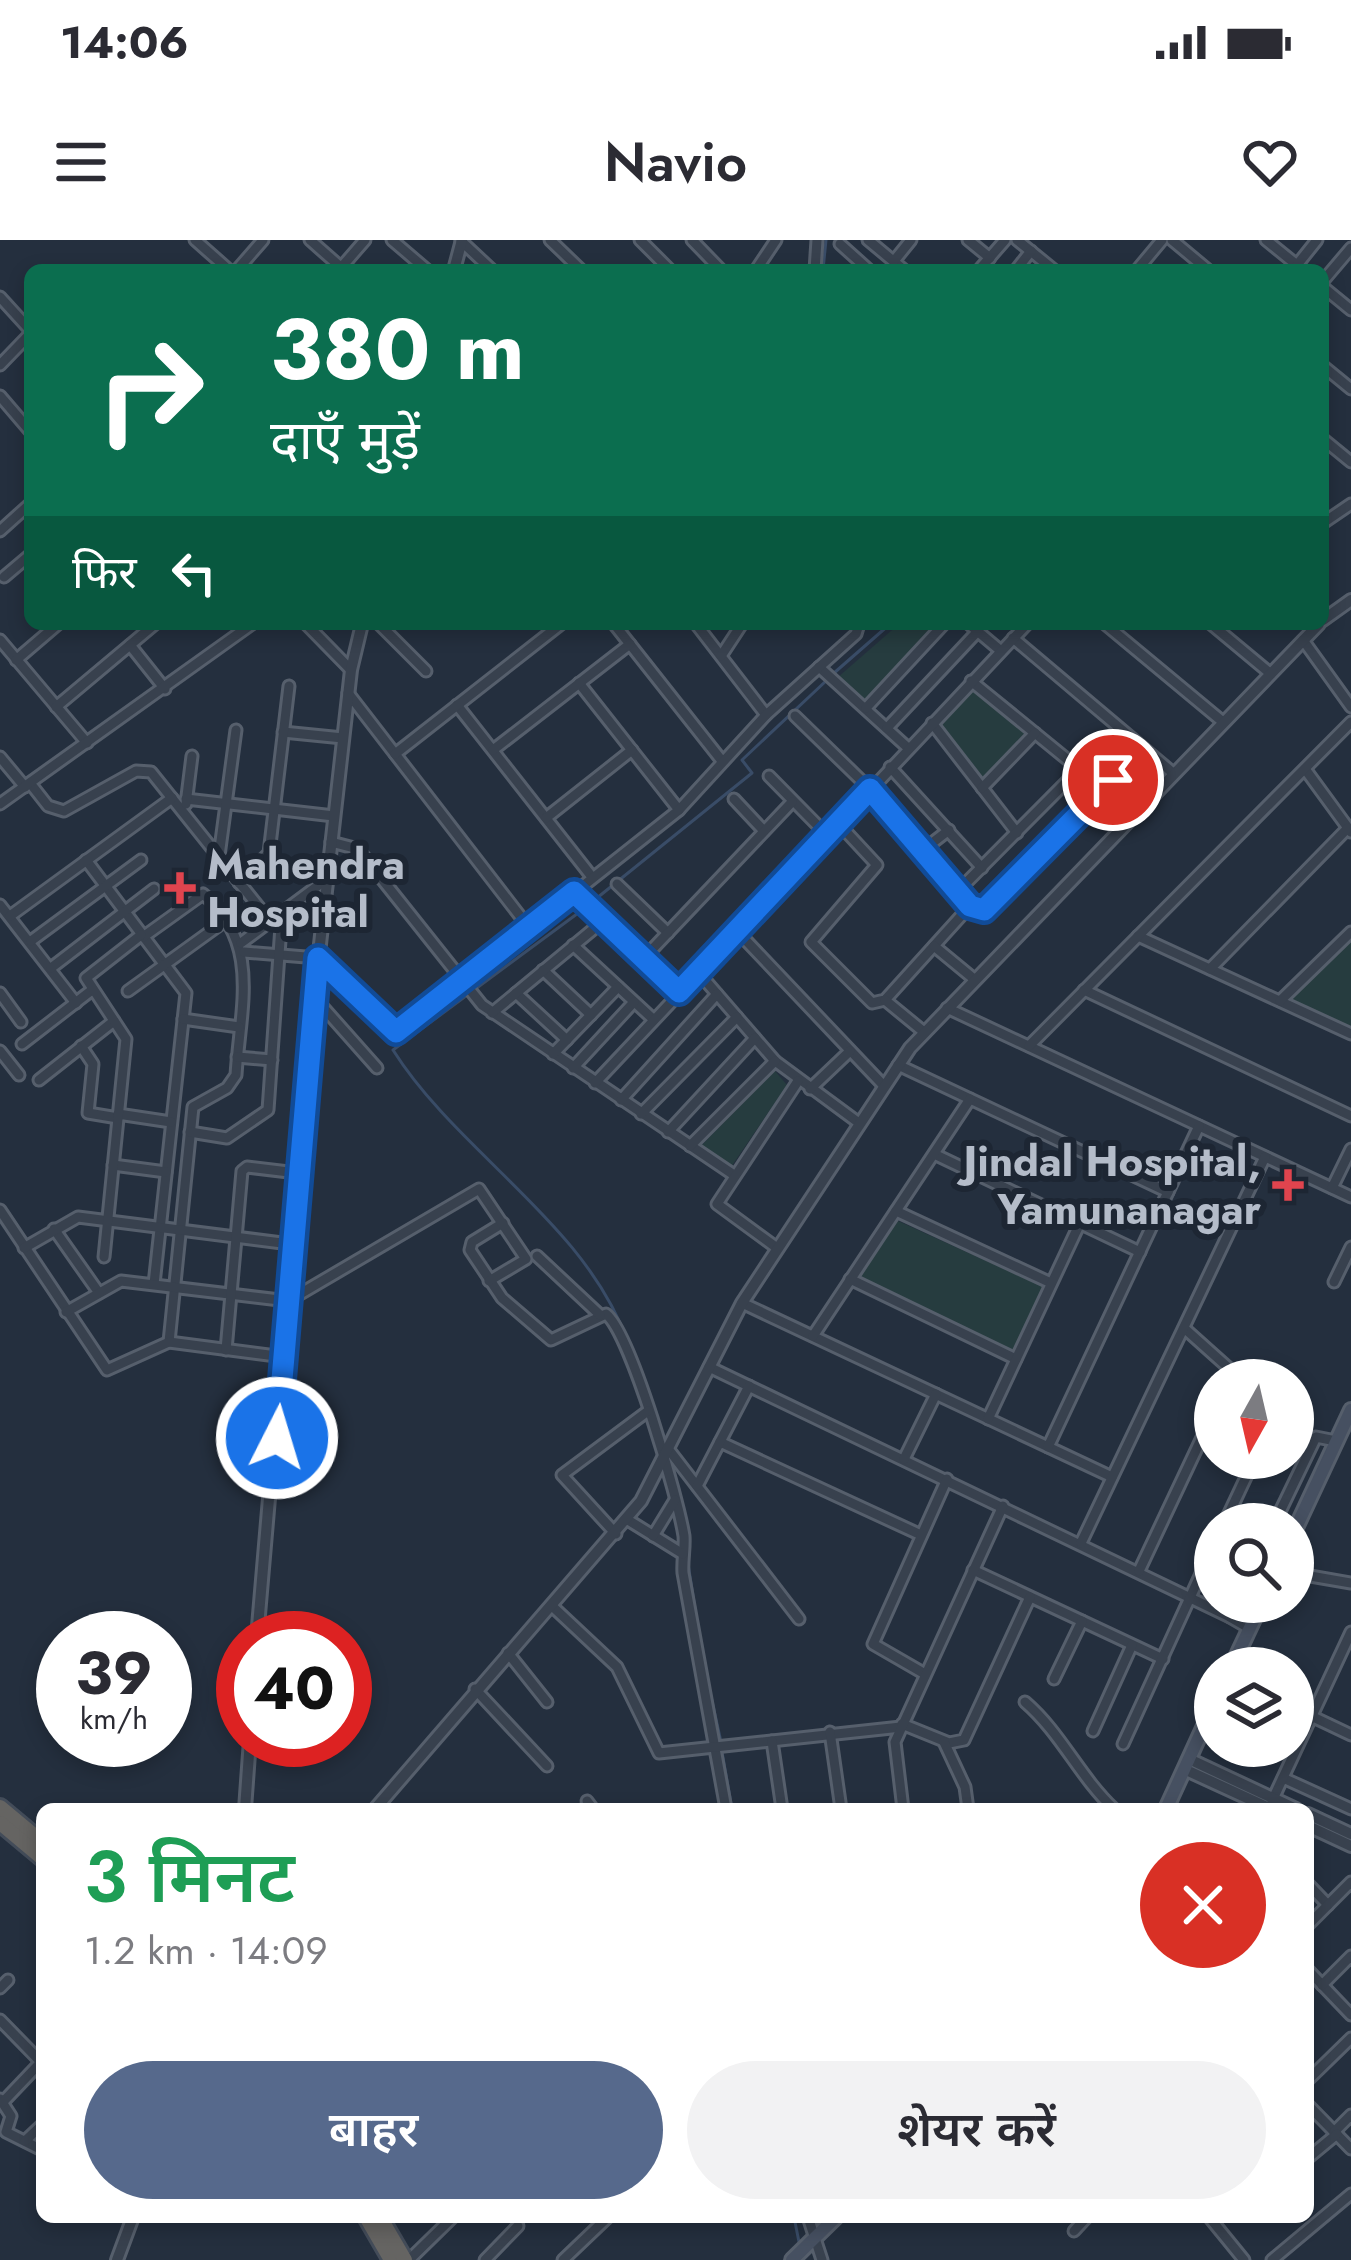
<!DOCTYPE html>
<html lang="hi">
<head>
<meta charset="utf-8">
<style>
	body { margin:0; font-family:Jost,"Noto Sans Devanagari",sans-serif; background:#f2f2f3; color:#2b2b33; height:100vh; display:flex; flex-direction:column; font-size:45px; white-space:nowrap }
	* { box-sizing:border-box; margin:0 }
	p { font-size:39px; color:#7c7c81 }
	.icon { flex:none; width:66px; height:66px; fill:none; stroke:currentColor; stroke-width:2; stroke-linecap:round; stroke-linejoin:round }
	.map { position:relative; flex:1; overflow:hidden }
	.side { position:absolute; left:36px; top:1563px; width:1278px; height:420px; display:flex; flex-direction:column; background:#fff; border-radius:18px; box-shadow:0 6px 18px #0003 }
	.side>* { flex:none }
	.top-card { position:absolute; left:24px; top:24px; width:1305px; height:366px; border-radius:18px; box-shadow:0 6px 18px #0003; background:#0b6e4f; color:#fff; overflow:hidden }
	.needle { width:78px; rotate:188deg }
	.tools { position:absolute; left:1194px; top:1119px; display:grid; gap:24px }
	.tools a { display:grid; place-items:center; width:120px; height:120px; border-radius:50%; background:#fff; box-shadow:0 6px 18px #0003; font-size:60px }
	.speed { position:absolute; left:36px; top:1371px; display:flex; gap:24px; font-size:60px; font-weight:700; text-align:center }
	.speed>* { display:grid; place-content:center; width:156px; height:156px; border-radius:50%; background:#fff; box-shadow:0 6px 18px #0003; line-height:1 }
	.speed small { font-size:30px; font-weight:400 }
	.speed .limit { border:18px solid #d22; background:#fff; color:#111 }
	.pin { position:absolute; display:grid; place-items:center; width:102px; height:102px; color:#fff; margin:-51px; border:6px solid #fff; border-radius:50%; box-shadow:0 3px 12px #0007 }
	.me { position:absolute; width:132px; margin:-66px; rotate:5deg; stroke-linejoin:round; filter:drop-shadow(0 0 9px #0008) }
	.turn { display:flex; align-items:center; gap:42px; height:252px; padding:0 48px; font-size:54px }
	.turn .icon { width:156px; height:156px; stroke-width:2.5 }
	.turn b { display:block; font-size:84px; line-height:102px }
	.then { display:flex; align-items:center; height:114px; padding:0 48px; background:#0003; gap:24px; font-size:45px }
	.round { display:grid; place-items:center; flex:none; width:126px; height:126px; border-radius:63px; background:#f2f2f3 }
	.overview { display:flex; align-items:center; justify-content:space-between; height:204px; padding:0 48px }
	h1 { font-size:72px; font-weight:600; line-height:90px; color:#1e9e55 }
	.primary-button { display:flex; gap:24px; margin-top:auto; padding:24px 48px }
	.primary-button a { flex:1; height:138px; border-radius:72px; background:#56698c; color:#fff; font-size:48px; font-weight:600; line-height:138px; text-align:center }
	.primary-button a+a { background:#f2f2f3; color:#2b2b33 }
	.status { display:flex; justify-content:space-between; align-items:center; height:84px; padding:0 60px; background:#fff; direction:ltr }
	.status svg { height:33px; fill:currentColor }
	header { display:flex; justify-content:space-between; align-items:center; height:156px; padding:0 48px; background:#fff; font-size:54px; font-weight:600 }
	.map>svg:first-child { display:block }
	.green { fill:#263c3f }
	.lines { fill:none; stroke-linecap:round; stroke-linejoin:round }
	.stream { stroke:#394c67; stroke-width:3 }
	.minor-casing { stroke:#565f6c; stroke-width:15 }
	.tertiary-casing { stroke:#565f6c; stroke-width:16 }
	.secondary-casing { stroke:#565f6c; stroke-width:18 }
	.trunk-casing { stroke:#434c59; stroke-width:20 }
	.minor { stroke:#38414e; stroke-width:9 }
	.tertiary { stroke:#38414e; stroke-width:10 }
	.secondary { stroke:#465061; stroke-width:12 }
	.trunk { stroke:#656462; stroke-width:14 }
	.route-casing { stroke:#114b97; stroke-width:30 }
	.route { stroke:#1a73e8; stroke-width:21 }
	.health-dot { fill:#e0444e; stroke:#1d2633; stroke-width:4.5 }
	.labels { text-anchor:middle; stroke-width:12; stroke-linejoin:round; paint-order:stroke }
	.poi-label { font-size:42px; font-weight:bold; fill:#b4bcc9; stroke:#1d2633; text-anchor:start }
</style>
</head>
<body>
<div class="status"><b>14:06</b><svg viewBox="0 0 49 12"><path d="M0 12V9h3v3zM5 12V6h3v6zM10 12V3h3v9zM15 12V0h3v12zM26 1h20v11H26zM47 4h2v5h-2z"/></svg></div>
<header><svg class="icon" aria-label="menu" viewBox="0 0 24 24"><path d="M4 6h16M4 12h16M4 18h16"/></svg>Navio<svg class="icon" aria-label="heart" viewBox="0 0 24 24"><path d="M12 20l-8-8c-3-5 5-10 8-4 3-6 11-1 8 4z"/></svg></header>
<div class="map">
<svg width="1351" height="2020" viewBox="0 0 1351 2020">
	<rect width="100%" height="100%" fill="#242f3e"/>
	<!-- green -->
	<g class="green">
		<polygon points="899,384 935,384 862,464 837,438"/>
		<polygon points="973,450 1025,493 982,540 941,486"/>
		<polygon points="1351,700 1351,788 1290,760"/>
		<polygon points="775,831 787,845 731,927 700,907"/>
		<polygon points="898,981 1044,1047 1013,1113 858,1038"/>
	</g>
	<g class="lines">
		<!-- stream -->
		<g class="stream">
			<polyline points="823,30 826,0"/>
			<polyline points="834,433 890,384"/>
			<polyline points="592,662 752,533 742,520 827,440"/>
			<path d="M585 668 393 810C459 914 584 982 627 1100"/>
			<polyline points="671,1223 680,1260"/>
			<polyline points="687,1317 703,1420"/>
			<polyline points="705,1429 721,1502"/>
			<polyline points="722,1512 732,1569"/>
			<polyline points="794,1977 799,2002"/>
		</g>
		<!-- minor casing -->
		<g class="minor-casing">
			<g id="minor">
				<polyline points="195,0 229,30"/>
				<polyline points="310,0 344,30"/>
				<polyline points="392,0 427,30"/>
				<polyline points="550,0 581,30"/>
				<polyline points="640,0 670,30"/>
				<polyline points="692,0 721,30"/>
				<polyline points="868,0 904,30"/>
				<polyline points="968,0 990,18"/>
				<polyline points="1017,0 1054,30"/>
				<polyline points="1172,0 1208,30"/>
				<polyline points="1266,0 1303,30"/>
				<polyline points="461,1 492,30"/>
				<polyline points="840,4 869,30"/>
				<polyline points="894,21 911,0"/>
				<polyline points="1297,25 1317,0"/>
				<polyline points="237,30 263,0"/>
				<polyline points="339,30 365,0"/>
				<polyline points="756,30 776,0"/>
				<polyline points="815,30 817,0"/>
				<polyline points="979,30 1005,0"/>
				<polyline points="1016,30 1031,11"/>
				<polyline points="1137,30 1162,0"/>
				<polyline points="1323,41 1351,8"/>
				<polyline points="1323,47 1351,70"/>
				<polyline points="0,57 30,90"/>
				<polyline points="0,125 30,94"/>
				<polyline points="1323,126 1351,149"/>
				<polyline points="0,156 30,191"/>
				<polyline points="1323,199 1351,222"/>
				<polyline points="1323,283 1351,264"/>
				<polyline points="0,291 30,264"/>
				<polyline points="4,337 30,315"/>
				<polyline points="306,384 351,430"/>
				<polyline points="379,384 426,431"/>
				<polyline points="614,384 722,521"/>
				<polyline points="696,384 766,475"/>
				<polyline points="969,384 1001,411"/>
				<polyline points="1105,384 1223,482"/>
				<polyline points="1211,384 1271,434"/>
				<polyline points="1013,398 1173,533"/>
				<polyline points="0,400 87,503"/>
				<polyline points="1303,400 1351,467"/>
				<polyline points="130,405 165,449"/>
				<polyline points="721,416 742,384"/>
				<polyline points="16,420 58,384"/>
				<polyline points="819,427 908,508"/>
				<polyline points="971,441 1079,529"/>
				<polyline points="579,443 679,570"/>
				<polyline points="348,453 530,689"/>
				<polyline points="457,465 592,637"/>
				<polyline points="56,467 155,384"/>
				<polyline points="866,468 944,384"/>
				<polyline points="795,476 870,549 970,666 987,668 1143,509"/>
				<polyline points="932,483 1017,593"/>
				<polyline points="887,488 978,391"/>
				<polyline points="283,492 343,498"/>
				<polyline points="493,510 630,404"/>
				<polyline points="395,514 561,384"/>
				<polyline points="0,517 25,547"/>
				<polyline points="890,527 982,628"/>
				<polyline points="1305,529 1351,592"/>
				<polyline points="769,536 827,595"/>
				<polyline points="30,543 48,566 64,571 136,531 151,532 270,681"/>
				<polyline points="982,548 1035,493"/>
				<polyline points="186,559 334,576"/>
				<polyline points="734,559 764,591"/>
				<polyline points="0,564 252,384"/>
				<polyline points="186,564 192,516"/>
				<polyline points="546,578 632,510"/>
				<polyline points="838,583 877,625 811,702 872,763 885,760 970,666"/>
				<polyline points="331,602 358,609 482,765 734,935"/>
				<polyline points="923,610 949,590"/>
				<polyline points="219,616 236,490"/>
				<polyline points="86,620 186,753 154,1044"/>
				<polyline points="239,643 269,613 289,446"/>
				<polyline points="617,644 668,693"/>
				<polyline points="958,651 1119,489"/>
				<polyline points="574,652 679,752"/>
				<polyline points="0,665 76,763"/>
				<polyline points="10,676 172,558"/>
				<polyline points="737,691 884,846"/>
				<polyline points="1138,696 1351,794"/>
				<path d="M143 697 203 654C262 703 240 768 236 835L227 848 193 867 169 1102"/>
				<polyline points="31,701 141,620"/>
				<polyline points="241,703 327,639"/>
				<polyline points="573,705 653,779"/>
				<polyline points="934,706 974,739"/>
				<polyline points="244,712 318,718 387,788 401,790 679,570 766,475 856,394 859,384"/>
				<polyline points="643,719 792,562"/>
				<polyline points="51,728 154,649"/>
				<polyline points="1210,729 1348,588"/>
				<polyline points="543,730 591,775"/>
				<polyline points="698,732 775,821 859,883"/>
				<polyline points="1084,750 1351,876"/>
				<polyline points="128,751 225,681"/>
				<polyline points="0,753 21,782"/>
				<polyline points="516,753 567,800"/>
				<polyline points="314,757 377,828"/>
				<polyline points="885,760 924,792"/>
				<polyline points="1280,761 1351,692"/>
				<polyline points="947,768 1351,957"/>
				<polyline points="492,773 602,682"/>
				<polyline points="183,779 239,787"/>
				<polyline points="22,804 92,750"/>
				<polyline points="81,806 93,824 88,873 118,878"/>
				<polyline points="1029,806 1351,482"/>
				<polyline points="0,811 19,835"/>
				<polyline points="553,814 618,747"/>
				<polyline points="237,817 272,820"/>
				<polyline points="898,825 1168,952"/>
				<polyline points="573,828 634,762"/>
				<polyline points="39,840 114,781"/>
				<polyline points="595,843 1027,384"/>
				<polyline points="810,849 850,811"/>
				<polyline points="621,860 717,754"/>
				<polyline points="118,874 171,882"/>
				<polyline points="641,874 737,777"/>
				<polyline points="190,892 227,898 268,870 282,672"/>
				<polyline points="668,892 755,798"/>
				<polyline points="690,906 775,821"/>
				<polyline points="934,914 1140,1012"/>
				<polyline points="113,925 166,932"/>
				<polyline points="1332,948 1351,909"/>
				<polyline points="0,970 107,1130 169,1102 284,1117"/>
				<polyline points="896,971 1051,1043"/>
				<path d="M503 983 472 1002 470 1010 502 1058 551 1100 606 1074C631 1094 678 1258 684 1296 685 1308 682 1321 683 1333L726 1569"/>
				<polyline points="54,989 99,1053"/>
				<polyline points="24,1008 78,977 290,1004"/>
				<polyline points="777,1008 717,964 798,841"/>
				<polyline points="537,1016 600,1075"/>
				<polyline points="104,1017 126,799 86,738 141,695"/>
				<polyline points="850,1039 1016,1119"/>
				<polyline points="1334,1042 1351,1007"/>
				<polyline points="742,1063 1112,1237"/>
				<polyline points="66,1072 121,1041 288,1061 479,949 526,1019 489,1041"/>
				<polyline points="1184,1088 1242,1140"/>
				<polyline points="813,1096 970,859"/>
				<polyline points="226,1110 242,931 247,927 297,933"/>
				<polyline points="709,1127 1230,1377"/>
				<polyline points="988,1179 1080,983"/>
				<polyline points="720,1202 921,1295"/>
				<polyline points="1048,1207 1199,886"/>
				<polyline points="669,1210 799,1379"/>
				<polyline points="904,1219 936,1154"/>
				<polyline points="697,1246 749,1146"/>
				<polyline points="628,1280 683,1314"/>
				<polyline points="1224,1284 1255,1218"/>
				<polyline points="1274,1284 1316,1197 1336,1201"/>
				<polyline points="616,1294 562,1235 648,1171"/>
				<polyline points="653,1296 675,1260"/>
				<polyline points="1081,1303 1265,917"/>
				<polyline points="973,1330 1163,1419"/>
				<polyline points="1139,1331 1215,1170"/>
				<polyline points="1293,1333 1351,1343"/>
				<polyline points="1238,1362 1230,1377 1249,1388"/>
				<polyline points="552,1366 617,1427 659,1513 901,1487"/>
				<polyline points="508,1413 547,1462"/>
				<polyline points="925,1434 873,1404 947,1239"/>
				<polyline points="1054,1439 1082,1381"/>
				<polyline points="475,1449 547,1526"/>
				<path d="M1025 1462C1061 1493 1079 1536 1114 1569"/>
				<polyline points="1311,1476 1351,1495"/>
				<polyline points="902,1484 949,1503 964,1500 1030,1357"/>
				<polyline points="1093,1491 1132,1405"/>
				<polyline points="830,1492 841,1569"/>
				<polyline points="772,1501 782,1569"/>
				<polyline points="944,1502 965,1547 968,1569"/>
				<polyline points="1123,1504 1215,1303"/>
				<polyline points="1283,1538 1351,1569"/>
				<polyline points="587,1561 593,1569"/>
				<polyline points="1272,1561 1351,1392"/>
				<polyline points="903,1569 895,1502 1003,1266"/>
				<polyline points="1308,1644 1328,1665"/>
				<polyline points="1308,1685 1351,1642"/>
				<polyline points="1308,1730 1351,1775"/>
				<polyline points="1322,1745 1351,1716"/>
				<polyline points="0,1748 8,1740"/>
				<polyline points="0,1780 41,1822"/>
				<polyline points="1308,1840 1351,1798"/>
				<polyline points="0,1859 11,1876 6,1892 42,1910"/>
				<polyline points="3,1862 42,1821"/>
				<polyline points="1308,1865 1351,1909"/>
				<polyline points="1334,1892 1351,1875"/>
				<polyline points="25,1901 42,1885"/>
				<polyline points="1308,1918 1337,1894"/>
				<polyline points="808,1977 822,2020"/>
				<polyline points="1209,1977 1244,2020"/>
				<polyline points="1074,1991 1087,1977"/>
				<polyline points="409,2020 453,1977"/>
				<polyline points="485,2020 518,1986"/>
				<polyline points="563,2020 608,1977"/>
				<polyline points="1272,2020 1351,1954"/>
			</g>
		</g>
		<!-- tertiary casing -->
		<g class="tertiary-casing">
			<g id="tertiary">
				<polyline points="454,30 462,0"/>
				<polyline points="1323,380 1351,360"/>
				<polyline points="257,1398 306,828 351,430 362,384"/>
				<polyline points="1189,1519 1296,1569"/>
				<polyline points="1184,1529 1271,1569"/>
				<polyline points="245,1569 250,1500"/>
				<polyline points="375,1569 641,1261 742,1063 910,808 1319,384"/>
				<polyline points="1308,1574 1351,1594"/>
				<polyline points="1308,1586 1351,1606"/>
				<polyline points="117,2020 133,1977"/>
			</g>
		</g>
		<!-- secondary casing -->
		<g class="secondary-casing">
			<g id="secondary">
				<polyline points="1293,1294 1351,1170"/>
				<polyline points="1231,1428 1262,1362"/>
				<polyline points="1166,1569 1215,1462"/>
				<polyline points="792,2020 836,1977"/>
			</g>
		</g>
		<!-- trunk casing -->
		<g class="trunk-casing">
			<g id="trunk">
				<polyline points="0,1567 42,1602"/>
				<polyline points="0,1583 42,1618"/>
				<polyline points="366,1977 391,2020"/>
				<polyline points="380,1977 405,2020"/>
			</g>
		</g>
		<!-- minor -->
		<use href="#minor" class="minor"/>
		<!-- tertiary -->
		<use href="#tertiary" class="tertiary"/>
		<!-- secondary -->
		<use href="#secondary" class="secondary"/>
		<!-- trunk -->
		<use href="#trunk" class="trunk"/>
	</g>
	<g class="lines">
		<!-- route casing -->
		<g class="route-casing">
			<polyline id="route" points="277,1198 318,718 396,792 574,652 679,752 870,549 970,666 984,670 1113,540"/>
		</g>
		<!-- route -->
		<use href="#route" class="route"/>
	</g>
	<!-- markers -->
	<g class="health-dot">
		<path d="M174 630h12v12h12v12h-12v12h-12v-12h-12v-12h12z"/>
		<path d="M1282 927h12v12h12v12h-12v12h-12v-12h-12v-12h12z"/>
	</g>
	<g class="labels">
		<!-- poi labels -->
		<g class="poi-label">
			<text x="207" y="639">Mahendra<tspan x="207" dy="48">Hospital</tspan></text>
			<text x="1261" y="936" text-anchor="end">Jindal Hospital,<tspan x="1261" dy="48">Yamunanagar</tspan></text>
		</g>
	</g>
</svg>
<div class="tools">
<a><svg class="needle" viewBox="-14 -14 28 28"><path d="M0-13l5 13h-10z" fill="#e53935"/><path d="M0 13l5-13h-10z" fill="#7c7c81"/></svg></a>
<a><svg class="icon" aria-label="search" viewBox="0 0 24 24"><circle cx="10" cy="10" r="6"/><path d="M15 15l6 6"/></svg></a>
<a><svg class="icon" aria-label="layers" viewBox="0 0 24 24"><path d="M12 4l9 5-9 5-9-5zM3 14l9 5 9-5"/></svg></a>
</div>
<div class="speed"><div>39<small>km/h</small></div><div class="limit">40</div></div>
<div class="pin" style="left:1113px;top:540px;background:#d93025"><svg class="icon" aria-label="arrive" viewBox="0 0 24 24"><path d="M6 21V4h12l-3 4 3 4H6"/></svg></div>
<svg class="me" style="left:277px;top:1198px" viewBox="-20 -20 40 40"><circle r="17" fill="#1a73e8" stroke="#fff" stroke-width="3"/><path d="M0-11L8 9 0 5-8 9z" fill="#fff"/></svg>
<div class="top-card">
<div class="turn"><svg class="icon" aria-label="right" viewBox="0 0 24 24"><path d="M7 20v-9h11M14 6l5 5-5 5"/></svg><div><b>380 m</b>दाएँ मुड़ें</div></div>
<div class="then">फिर<svg class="icon" aria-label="left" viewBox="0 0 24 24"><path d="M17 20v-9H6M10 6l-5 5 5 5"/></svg></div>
</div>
<section class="side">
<div class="overview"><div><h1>3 मिनट</h1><p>1.2 km · 14:09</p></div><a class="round" style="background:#d93025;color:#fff"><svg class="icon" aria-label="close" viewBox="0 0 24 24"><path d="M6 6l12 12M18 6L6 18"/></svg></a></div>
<div class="primary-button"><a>बाहर</a><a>शेयर करें</a></div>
</section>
</div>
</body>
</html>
